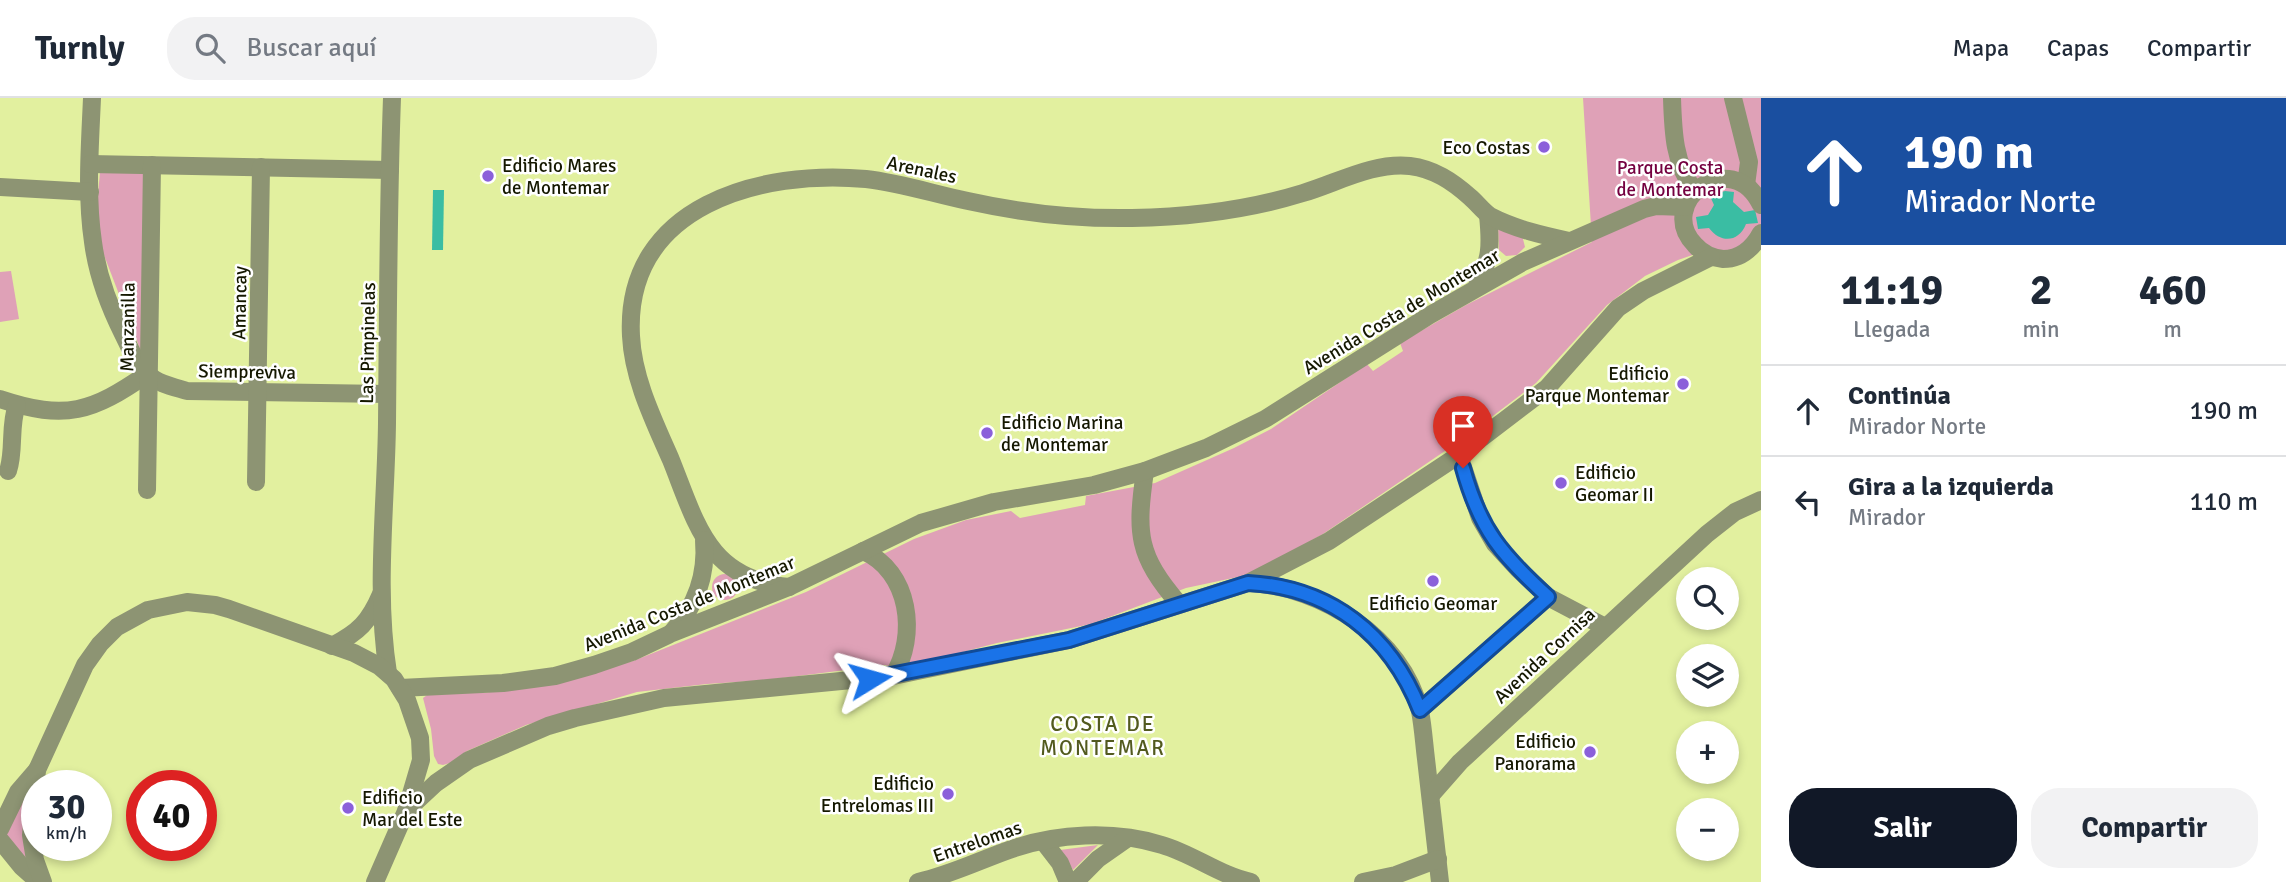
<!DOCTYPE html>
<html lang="es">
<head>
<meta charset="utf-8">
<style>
	body { margin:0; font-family:Signika,sans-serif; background:#f2f2f3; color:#1f2937; height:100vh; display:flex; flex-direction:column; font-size:26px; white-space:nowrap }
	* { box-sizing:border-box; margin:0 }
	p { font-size:23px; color:#747a83 }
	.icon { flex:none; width:38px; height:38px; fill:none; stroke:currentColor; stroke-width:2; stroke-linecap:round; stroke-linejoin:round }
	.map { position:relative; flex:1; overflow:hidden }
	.sheet { display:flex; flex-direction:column; background:#fff; width:525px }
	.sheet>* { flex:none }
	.top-card { background:#1a4fa0; color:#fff; overflow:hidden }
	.controls { position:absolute; left:1676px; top:469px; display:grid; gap:14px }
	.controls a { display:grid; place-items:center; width:63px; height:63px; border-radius:50%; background:#fff; box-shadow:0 4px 10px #0003; font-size:35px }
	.speed { position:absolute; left:21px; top:672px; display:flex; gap:14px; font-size:35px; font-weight:700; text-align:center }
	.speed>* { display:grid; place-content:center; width:91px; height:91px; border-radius:50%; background:#fff; box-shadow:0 4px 10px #0003; line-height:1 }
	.speed small { font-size:18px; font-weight:400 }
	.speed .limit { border:10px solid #d22; background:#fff; color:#111 }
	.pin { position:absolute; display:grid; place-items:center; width:60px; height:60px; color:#fff; margin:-72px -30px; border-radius:50% 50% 50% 0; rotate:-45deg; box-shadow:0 0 7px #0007 }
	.pin .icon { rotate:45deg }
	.me { position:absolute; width:77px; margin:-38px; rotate:82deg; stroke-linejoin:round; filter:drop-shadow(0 0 5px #0008) }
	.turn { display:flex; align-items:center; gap:24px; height:147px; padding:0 28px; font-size:32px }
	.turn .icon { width:91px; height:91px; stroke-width:2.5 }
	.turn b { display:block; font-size:49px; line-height:60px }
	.eta { display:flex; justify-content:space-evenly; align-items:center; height:119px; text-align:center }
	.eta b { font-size:42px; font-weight:700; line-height:49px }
	.primary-button { display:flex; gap:14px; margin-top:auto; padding:14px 28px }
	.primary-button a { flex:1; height:80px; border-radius:28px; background:#111827; color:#fff; font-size:28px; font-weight:700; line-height:80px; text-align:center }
	.primary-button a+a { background:#f2f2f3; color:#1f2937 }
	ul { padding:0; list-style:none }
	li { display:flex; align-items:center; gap:21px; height:91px; padding:0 28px; border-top:2px solid #e0e1e3 }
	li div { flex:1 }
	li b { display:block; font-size:26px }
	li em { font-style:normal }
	header { display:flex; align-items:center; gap:42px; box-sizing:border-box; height:98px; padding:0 35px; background:#fff; border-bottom:2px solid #e0e1e3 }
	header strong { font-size:33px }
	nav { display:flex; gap:38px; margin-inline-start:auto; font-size:24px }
	.search { width:490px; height:63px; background:#f2f2f3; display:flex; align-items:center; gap:18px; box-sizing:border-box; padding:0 24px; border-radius:28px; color:#747a83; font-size:26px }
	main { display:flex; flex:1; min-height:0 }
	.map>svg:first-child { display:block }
	.green { fill:#dfa1b7 }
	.water { fill:#3abda3 }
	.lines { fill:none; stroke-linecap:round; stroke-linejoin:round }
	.minor { stroke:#8d9473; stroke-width:18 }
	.route-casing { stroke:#114b97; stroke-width:18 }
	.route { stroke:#1a73e8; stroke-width:12 }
	.poi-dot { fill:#8b60da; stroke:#fff; stroke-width:2.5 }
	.labels { text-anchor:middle; stroke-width:5; stroke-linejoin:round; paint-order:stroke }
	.poi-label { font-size:19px; fill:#151800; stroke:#fff; text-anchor:end }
	.park-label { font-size:19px; fill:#740040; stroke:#fff }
	.street-label { font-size:19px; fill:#151800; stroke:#fff }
	.neighbourhood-label { font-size:21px; letter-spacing:2px; fill:#525a1e; stroke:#fff }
</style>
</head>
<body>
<header>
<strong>Turnly</strong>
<div class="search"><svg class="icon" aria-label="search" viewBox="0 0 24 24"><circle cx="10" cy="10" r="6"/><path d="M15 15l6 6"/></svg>Buscar aquí</div>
<nav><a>Mapa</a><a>Capas</a><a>Compartir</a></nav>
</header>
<main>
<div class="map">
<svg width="1761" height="784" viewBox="0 0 1761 784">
	<rect width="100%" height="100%" fill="#e2f09f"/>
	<!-- green -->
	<g class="green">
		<polygon points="1583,0 1761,0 1761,146 1736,154 1710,151 1678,162 1645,178 1607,207 1536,285 1464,340 1323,436 1252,476 1186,490 1091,526 997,545 898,571 885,567 767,582 707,586 637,594 526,627 467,653 450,665 443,667 438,666 434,658 431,631 423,600 434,592 484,595 564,581 633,563 806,494 914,441 966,422 1011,413 1020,420 1085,407 1086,398 1155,385 1234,350 1271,331 1367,266 1373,273 1403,253 1400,245 1466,207 1592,144"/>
		<polygon points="144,72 142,256 102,152 97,108 100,74"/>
		<polygon points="1498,127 1522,137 1525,149 1517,157 1506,158 1499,152"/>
		<polygon points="11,173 19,221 0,224 0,174"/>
		<circle cx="725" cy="489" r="13"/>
		<polygon points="29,688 38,780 6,742 6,733"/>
		<polygon points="1098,747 1073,772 1060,752"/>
	</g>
	<!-- water -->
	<g class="water">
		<polygon points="433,92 444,92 443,152 432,152"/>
		<path d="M1725 93 1734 94 1733 104 1744 114 1755 112 1758 125 1746 126C1739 144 1721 146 1709 130L1698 131 1696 119 1708 117 1714 107 1710 98Z"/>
	</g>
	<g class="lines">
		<!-- minor -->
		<g class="minor">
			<path d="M92 0C90 47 86 97 93 144 97 175 109 208 123 236 130 250 136 266 148 276 158 286 174 289 187 293L387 296"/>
			<path d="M1672 0C1673 33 1674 67 1695 93"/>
			<polyline points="1733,0 1749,64 1746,87"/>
			<polyline points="90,66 390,72"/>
			<polyline points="0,89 90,94"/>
			<path d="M1761 107C1732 46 1654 105 1695 147 1702 155 1712 160 1723 161 1741 161 1753 150 1761 135"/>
			<path d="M1477 188C1491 161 1491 147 1488 117"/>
			<path d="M0 301C66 323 92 314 147 276"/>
			<polyline points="1459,357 1480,420 1495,446 1518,471 1548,499 1605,529"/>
			<path d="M8 373C15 352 9 328 17 307"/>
			<path d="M1145 373C1136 436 1137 457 1179 506"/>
			<polyline points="256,384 261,69"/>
			<polyline points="147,392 152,67"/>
			<path d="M863 453C910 473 918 538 893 578"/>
			<path d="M1250 485C1322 489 1402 539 1420 613 1423 628 1424 645 1426 661 1431 702 1435 743 1440 784"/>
			<path d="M789 489C708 481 697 427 671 362 654 323 633 281 631 238 624 107 762 71 866 81 901 85 934 96 968 103 1022 115 1076 121 1132 120 1190 119 1248 112 1303 95 1337 85 1373 64 1410 68 1434 71 1452 83 1470 99 1477 105 1483 113 1490 118 1515 131 1542 137 1569 143"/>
			<path d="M672 534C696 508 707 477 704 442"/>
			<path d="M332 548C359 534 369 524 381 496"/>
			<path d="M388 575C375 493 386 407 387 325 388 217 388 108 392 0"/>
			<polyline points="400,590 503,585 555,578 594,567 632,554 670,536 789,489 921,425 994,404 1094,387 1145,373 1174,362 1206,350 1265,321 1430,217 1523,164 1644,111 1656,108 1685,109"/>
			<polyline points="1420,612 1548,499"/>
			<polyline points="1431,697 1460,664 1707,436 1735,414 1761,402"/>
			<polyline points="406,713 436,685 469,662 548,628 575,620 664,600 893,578 1069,542 1248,485 1329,443 1459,357 1547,290 1618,210 1643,193 1711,159"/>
			<polyline points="0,731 18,694 37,672"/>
			<polyline points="0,742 22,769 39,784"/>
			<polyline points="1043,743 1060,765 1068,784"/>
			<polyline points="43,784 35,762 31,737 37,672 85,567 100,546 117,529 148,512 187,504 215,507 229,511 354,555 379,568 394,581 407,602 420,640 421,662 406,713 375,784"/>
			<path d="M918 784C950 777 978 763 1009 752 1056 735 1114 732 1162 747 1193 756 1219 777 1251 784"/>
			<polyline points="1075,784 1098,761 1128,740"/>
			<polyline points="1363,784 1396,777 1438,761"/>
		</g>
	</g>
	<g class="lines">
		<!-- route casing -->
		<g class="route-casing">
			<path id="route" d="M870 581 1069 542 1248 485C1330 489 1390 536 1420 612L1548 499C1502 457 1480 432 1463 370"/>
		</g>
		<!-- route -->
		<use href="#route" class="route"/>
	</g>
	<!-- markers -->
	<g class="poi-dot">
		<circle cx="1544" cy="49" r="7"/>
		<circle cx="488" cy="78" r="7"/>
		<circle cx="1683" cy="286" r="7"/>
		<circle cx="987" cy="335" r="7"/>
		<circle cx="1561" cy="385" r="7"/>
		<circle cx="1433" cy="483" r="7"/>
		<circle cx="1590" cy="654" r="7"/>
		<circle cx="948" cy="696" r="7"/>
		<circle cx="348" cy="710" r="7"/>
	</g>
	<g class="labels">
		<!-- poi labels -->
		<g class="poi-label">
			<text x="1530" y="56">Eco Costas</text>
			<text x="502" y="74" text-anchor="start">Edificio Mares<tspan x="502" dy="22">de Montemar</tspan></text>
			<text x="1669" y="282">Edificio<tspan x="1669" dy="22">Parque Montemar</tspan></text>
			<text x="1001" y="331" text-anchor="start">Edificio Marina<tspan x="1001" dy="22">de Montemar</tspan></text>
			<text x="1575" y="381" text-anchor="start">Edificio<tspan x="1575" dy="22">Geomar II</tspan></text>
			<text x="1433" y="512" text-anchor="middle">Edificio Geomar</text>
			<text x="1576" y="650">Edificio<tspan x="1576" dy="22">Panorama</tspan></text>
			<text x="934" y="692">Edificio<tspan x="934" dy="22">Entrelomas III</tspan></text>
			<text x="362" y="706" text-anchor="start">Edificio<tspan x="362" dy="22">Mar del Este</tspan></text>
		</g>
		<!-- park labels -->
		<g class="park-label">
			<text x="1670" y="76">Parque Costa<tspan x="1670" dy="22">de Montemar</tspan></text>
		</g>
		<!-- street labels -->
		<g class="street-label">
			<text transform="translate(922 71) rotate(12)" y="7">Arenales</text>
			<text transform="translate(239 205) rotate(-89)" y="7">Amancay</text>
			<text transform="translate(1401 213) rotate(-31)" y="7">Avenida Costa de Montemar</text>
			<text transform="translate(127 229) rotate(-89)" y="7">Manzanilla</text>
			<text transform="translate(367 245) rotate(-89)" y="7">Las Pimpinelas</text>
			<text transform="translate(247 273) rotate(1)" y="7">Siempreviva</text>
			<text transform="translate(689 505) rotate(-22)" y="7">Avenida Costa de Montemar</text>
			<text transform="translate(1544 557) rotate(-43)" y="7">Avenida Cornisa</text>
			<text transform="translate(977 743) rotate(-19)" y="7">Entrelomas</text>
		</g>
		<!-- neighbourhood labels -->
		<g class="neighbourhood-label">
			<text x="1103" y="633">COSTA DE<tspan x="1103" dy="24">MONTEMAR</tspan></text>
		</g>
	</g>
</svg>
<div class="controls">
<a><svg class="icon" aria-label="search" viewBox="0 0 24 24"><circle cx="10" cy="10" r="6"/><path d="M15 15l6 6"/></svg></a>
<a><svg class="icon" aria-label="layers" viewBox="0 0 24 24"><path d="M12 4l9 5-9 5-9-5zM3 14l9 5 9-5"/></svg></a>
<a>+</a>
<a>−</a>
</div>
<div class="speed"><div>30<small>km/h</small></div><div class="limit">40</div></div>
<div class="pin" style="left:1463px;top:370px;background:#d93025"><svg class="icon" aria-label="arrive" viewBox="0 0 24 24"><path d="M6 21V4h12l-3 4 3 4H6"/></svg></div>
<svg class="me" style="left:870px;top:581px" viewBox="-20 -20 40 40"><path d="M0-17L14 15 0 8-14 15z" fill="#1a73e8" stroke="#fff" stroke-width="4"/></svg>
</div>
<section class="sheet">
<div class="top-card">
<div class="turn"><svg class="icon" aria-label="ahead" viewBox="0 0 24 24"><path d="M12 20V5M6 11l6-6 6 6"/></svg><div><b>190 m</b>Mirador Norte</div></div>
</div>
<div class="eta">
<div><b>11:19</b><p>Llegada</p></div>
<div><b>2</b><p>min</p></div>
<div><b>460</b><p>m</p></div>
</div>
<ul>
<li><svg class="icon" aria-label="ahead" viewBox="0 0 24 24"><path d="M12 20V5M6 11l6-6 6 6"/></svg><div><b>Continúa</b><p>Mirador Norte</p></div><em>190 m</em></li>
<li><svg class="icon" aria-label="left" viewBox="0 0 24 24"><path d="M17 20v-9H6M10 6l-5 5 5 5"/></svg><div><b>Gira a la izquierda</b><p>Mirador</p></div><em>110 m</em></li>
</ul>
<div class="primary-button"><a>Salir</a><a>Compartir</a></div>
</section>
</main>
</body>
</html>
